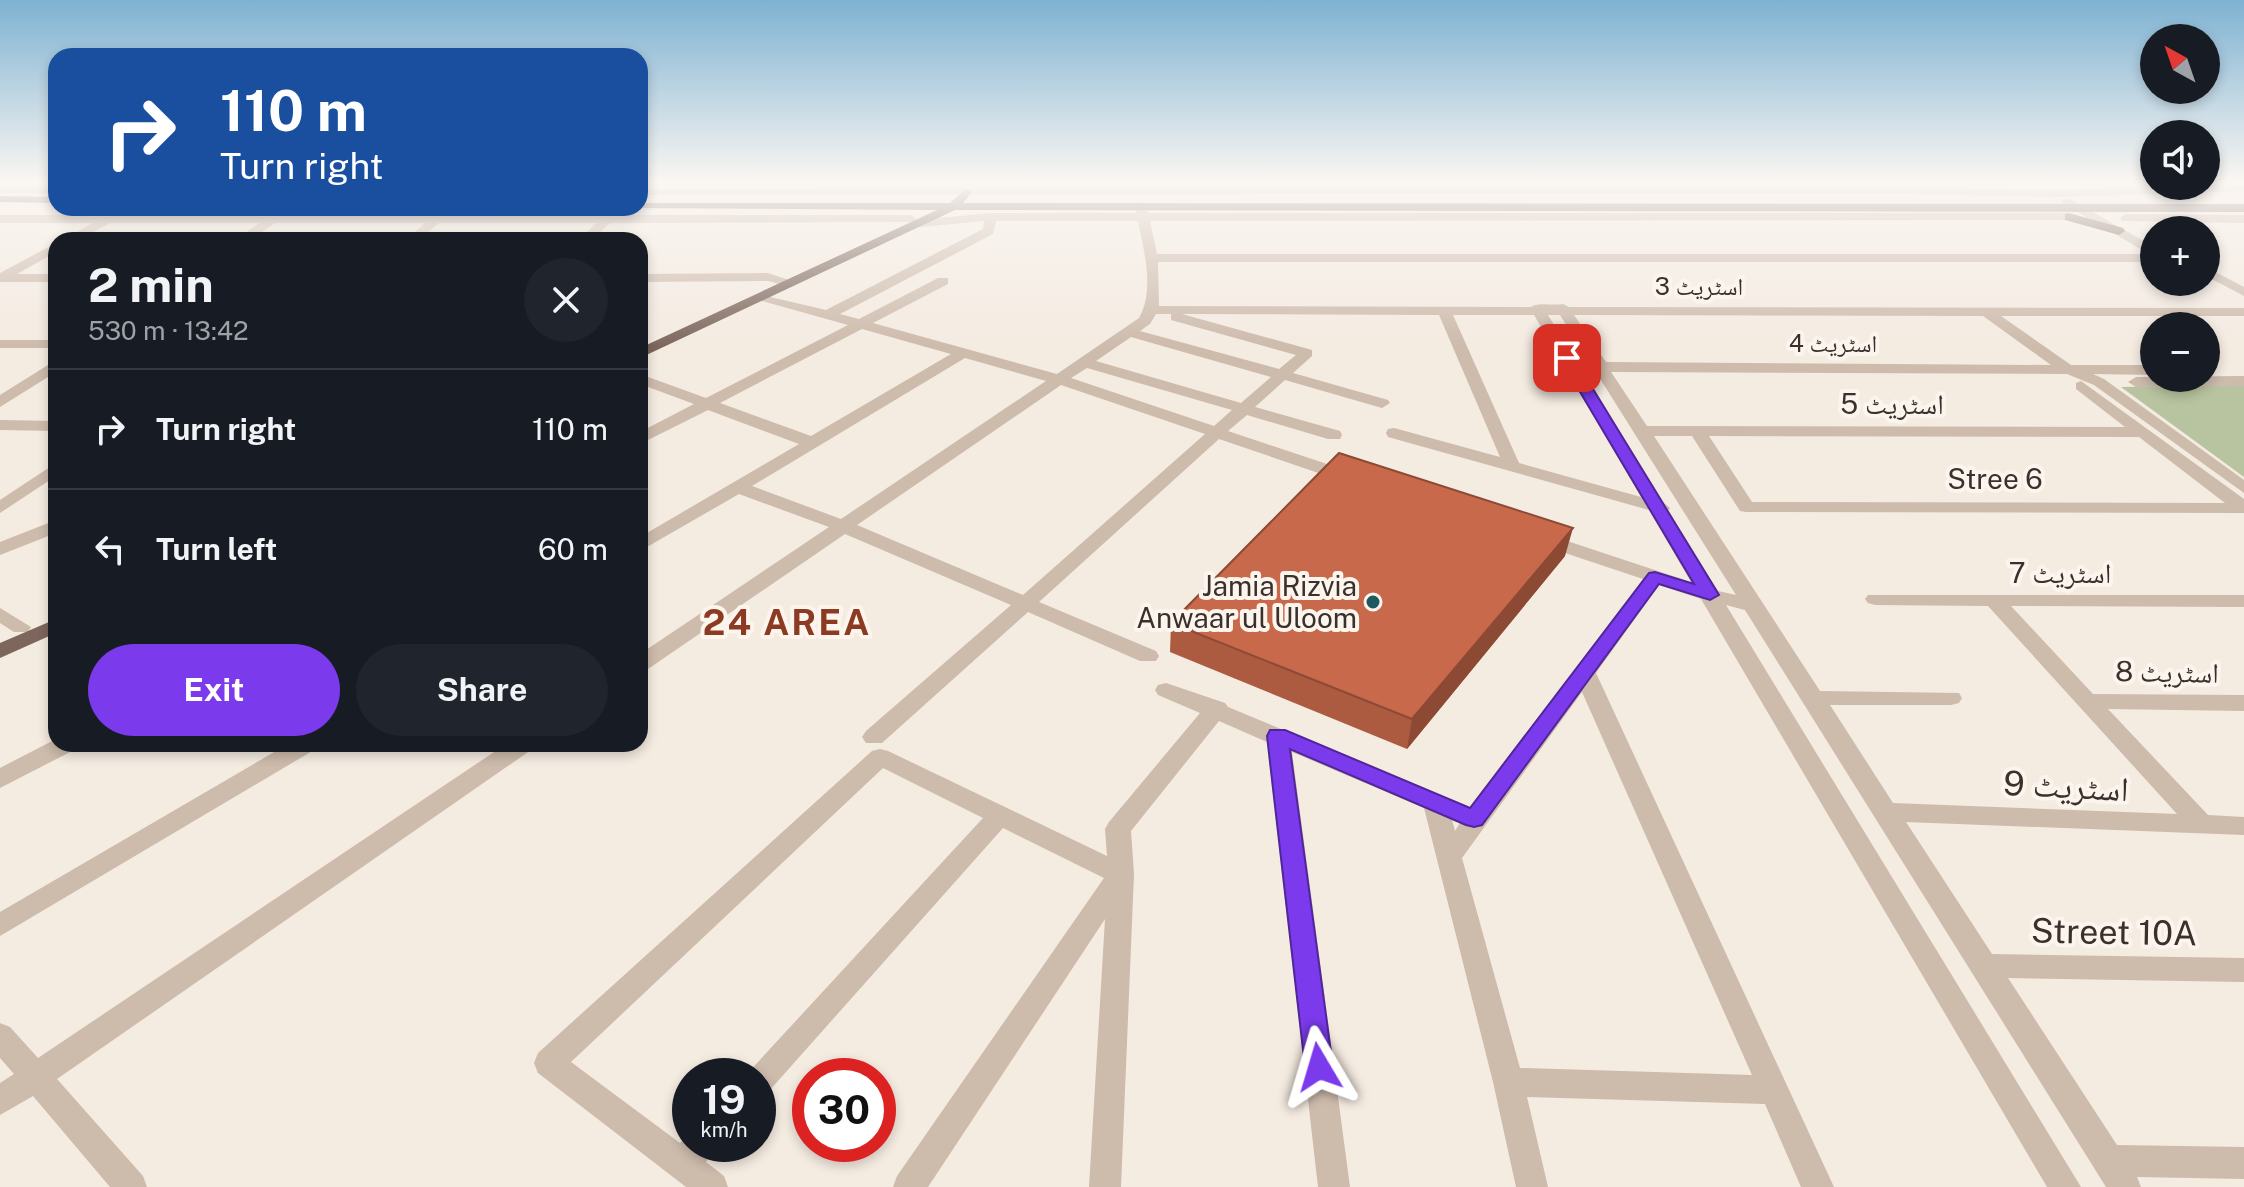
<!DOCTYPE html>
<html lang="en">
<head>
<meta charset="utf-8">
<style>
	body { margin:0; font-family:"Public Sans","Noto Naskh Arabic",sans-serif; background:#20242c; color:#f1f3f6; height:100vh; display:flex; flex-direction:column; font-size:30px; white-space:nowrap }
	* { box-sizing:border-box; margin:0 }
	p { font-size:26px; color:#9ea1a6 }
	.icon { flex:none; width:44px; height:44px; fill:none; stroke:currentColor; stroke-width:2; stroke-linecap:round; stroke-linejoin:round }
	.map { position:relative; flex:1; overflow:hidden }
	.side { position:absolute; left:48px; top:232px; width:600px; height:520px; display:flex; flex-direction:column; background:#171b24; border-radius:24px; box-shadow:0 4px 12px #0003 }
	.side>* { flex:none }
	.hud { position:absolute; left:48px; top:48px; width:600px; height:168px; border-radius:24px; box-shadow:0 4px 12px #0003; background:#1a4fa0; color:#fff; overflow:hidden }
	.needle { width:52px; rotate:320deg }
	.controls { position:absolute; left:2140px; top:24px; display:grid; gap:16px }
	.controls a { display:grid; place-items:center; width:80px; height:80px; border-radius:50%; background:#171b24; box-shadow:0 4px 12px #0003; font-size:40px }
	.speed { position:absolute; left:672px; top:1058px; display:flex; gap:16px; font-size:40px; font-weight:700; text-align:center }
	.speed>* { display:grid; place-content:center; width:104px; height:104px; border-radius:50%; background:#171b24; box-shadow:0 4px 12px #0003; line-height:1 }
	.speed small { font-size:20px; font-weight:400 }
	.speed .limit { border:12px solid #d22; background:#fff; color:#111 }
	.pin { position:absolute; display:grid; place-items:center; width:68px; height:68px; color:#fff; margin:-34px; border-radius:16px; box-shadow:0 4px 12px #0006 }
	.me { position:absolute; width:88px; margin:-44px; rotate:353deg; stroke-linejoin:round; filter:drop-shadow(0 0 6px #0008) }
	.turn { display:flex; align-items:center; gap:28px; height:168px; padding:0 40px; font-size:36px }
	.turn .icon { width:104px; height:104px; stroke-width:2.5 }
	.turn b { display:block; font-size:56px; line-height:68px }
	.round { display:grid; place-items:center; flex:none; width:84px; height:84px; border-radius:42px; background:#20242c }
	.overview { display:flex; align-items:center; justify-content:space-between; height:136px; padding:0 40px }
	h1 { font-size:48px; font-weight:700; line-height:60px }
	.primary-button { display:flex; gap:16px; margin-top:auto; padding:16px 40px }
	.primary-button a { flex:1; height:92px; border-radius:48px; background:#7c3aed; color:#fff; font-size:32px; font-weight:700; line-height:92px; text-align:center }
	.primary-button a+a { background:#20242c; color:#f1f3f6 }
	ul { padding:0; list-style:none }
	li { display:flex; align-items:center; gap:24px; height:120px; padding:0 40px; border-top:2px solid #363941 }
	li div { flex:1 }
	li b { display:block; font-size:30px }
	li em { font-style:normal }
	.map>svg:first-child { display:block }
	.green { fill:#b8c4a0 }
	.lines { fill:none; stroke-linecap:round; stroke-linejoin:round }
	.street { fill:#cdbbac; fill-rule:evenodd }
	.primary { fill:#7d675c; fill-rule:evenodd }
	.wall { fill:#ac5a40 }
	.shaded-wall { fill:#8c4a34 }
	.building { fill:#c8694b; stroke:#8c4a34; stroke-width:2 }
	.route { fill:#7c3aed; stroke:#51269a; stroke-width:2 }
	.poi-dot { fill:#1f5a5e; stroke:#fbf5ee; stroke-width:3 }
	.labels { text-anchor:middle; stroke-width:8; stroke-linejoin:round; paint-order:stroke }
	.far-street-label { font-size:24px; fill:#3b302b; stroke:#fbf5ee }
	.street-label { font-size:28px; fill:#3b302b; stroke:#fbf5ee }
	.poi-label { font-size:28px; fill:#3b302b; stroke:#fbf5ee; text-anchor:end }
	.near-street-label { font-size:34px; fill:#3b302b; stroke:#fbf5ee }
	.district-label { font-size:36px; font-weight:bold; letter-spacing:2px; fill:#8c3b22; stroke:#fbf5ee }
</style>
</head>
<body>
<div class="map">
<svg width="2244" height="1187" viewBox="0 0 2244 1187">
	<rect width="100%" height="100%" fill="#f4ebe1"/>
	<!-- green -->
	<polygon class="green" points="2244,385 2244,477 2121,387"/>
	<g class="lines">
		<!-- street -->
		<g class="street">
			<polygon points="2244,185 2244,191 2060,197 1865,193 640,195 640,189 1865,187 2052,190"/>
			<rect x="0" y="187" width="56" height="6"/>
			<path d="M2062 199H2070L2154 247V262H1158L1159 306 1531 307C1539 302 1553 306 1563 304L1569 307 2244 308V316H2001L2071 365H2154V375L2093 374 2104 379 2244 480V493L2094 385 2067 374 1611 372 1647 426 2125 427 2076 389V383L2081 381 2244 499V513L1746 512 1740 511 1692 436H1654L1820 691 1959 693 1962 698 1959 703 1951 705H1830L1893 803 2177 814 1988 606 1875 605 1868 603 1865 599 1868 595H2244V607L2011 606 2093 694 2244 695V711L2108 709 2208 815 2244 817V835L1906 822 1992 954 2244 958V982L2008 978 2117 1145 2244 1147V1179L2137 1177 2141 1187H2106L1745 610 1726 605 2081 1187H2047L1701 599 1659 585 1596 673 1834 1187H1801L1765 1104 1527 1097 1548 1187H1516L1493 1082 1424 808 1292 752 1350 1187H1318L1267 742 1219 721 1131 831 1134 874 1121 1187H1089L1105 919 928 1187H893L897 1176 1104 878 1003 828 769 1091 758 1095V1076H745L983 818 883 768 571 1062 680 1143 690 1133V1144H717L706 1162 724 1176 728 1187H686L538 1073 534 1063 538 1053 872 751 880 749 888 751 1107 856 1105 829 1109 822 1200 713 1158 695 1155 690 1158 685 1166 683 1225 703 1228 707 1472 808 1643 579 1535 543 1533 539 1542 533 1549 535 1691 582 1649 510 1388 437 1386 433 1388 429 1394 428 1500 457 1439 315 1182 314 1312 350V356L1293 373 1388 400 1390 403 1382 408 1285 380 1255 407 1340 431 1342 435 1340 439H1328L1247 415 1228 431 1354 473 1357 477 1354 481H1342L1219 439 1039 602 1156 651 1159 656 1156 661H1140L1028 612 882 743H866L862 737 866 731 1011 605 845 534 648 669 640 671V654L829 527 739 494 640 551V537L799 444 708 410 640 444V432L694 404 640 384V374L706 398 848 325 758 300V294L826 310 983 229 984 221 920 227 915 222 610 223 592 240H579L596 223H439L419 240H406L425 223H275L250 240H236L259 223H110L78 240H63L92 223H0V215H912L917 220 991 213H1136L1135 205 1141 202 1147 205 1148 213H2068L2072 214V220L1150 221 1157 254H2149L2062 203ZM996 221H1138C1144 252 1155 289 1139 318L1057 374 873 323 948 284V278H938L859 319 840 314 993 234ZM1156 314H1171V320L1296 355 1279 369 1140 331 1150 324ZM1453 315H1534L1641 497 1519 463ZM1548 315H1560L1736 595 1718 591 1668 511 1670 508 1664 503ZM1574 315 1983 316 2051 365 1606 362ZM862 329 951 354 811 436 720 403ZM1131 337 1271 377 1241 403 1096 361ZM965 358 1046 381 841 519 752 486ZM1087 368 1232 410 1214 426 1071 378ZM1061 385 1205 434 1023 595 857 525ZM1709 436 2139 437 2225 503 1752 502ZM1582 692 1752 1075 1520 1068 1462 858ZM1452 820 1460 823 1455 831Z"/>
			<polygon points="2126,214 2244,215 2244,223 2122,221 2120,218"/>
			<polygon points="56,243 56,252 17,274 56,274 56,282 0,282 0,273"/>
			<polygon points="2206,267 2244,287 2244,296 2206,276"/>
			<polygon points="768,273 798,283 791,287 768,281 640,282 640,274"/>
			<rect x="0" y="340" width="56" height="8"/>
			<polygon points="56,360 56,372 0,407 0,395"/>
			<polygon points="2244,376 2244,386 2136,387 2128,382 2136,377"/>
			<polygon points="0,420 56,421 56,431 0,430"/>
			<polygon points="56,463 56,476 0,513 0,500"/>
			<polygon points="56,520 56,533 0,555 0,542"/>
			<polygon points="0,608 31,627 28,632 14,632 0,623"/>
			<polygon points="56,739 56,744 78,744 74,750 0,788 0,768"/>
			<polygon points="288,744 318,744 314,750 0,936 0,912"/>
			<polygon points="506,744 535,744 531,750 57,1079 143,1176 147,1187 110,1187 33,1096 0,1115 0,1083 14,1074 0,1058 0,1023 10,1027 38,1058"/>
		</g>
		<!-- primary -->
		<g class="primary">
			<polygon points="966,189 972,192 963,203 2244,204 2244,212 955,210 640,358 640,348 937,210 636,208 640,208 640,203 950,203"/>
			<polygon points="0,196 56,197 56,203 0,202"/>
			<polygon points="2069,213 2123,228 2125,231 2119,235 2065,220 2065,214"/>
			<polygon points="56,619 56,633 0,658 0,643"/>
		</g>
	</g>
	<!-- wall -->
	<polygon class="wall" points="1565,556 1407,749 1170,652 1171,623"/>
	<!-- shaded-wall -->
	<polygon class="shaded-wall" points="1573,528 1565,556 1407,749 1412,719"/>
	<!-- building -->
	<polygon class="building" points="1339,453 1573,528 1412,719 1171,623"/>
	<!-- sky -->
	<linearGradient id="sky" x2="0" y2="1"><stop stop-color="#7eb2d2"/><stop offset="0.52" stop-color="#faf6f2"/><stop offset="1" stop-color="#faf6f2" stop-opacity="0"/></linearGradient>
	<rect width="2244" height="347" fill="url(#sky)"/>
	<!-- route -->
	<polygon class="route" points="1567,354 1574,358 1719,595 1710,600 1659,584 1482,825 1474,827 1466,825 1290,749 1333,1067 1329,1075 1319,1079 1309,1075 1305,1067 1267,736 1270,730 1285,730 1470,808 1649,573 1655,572 1694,584 1560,358"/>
	<!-- markers -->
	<circle class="poi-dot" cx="1373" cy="602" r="8"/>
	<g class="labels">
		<!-- far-street labels -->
		<g class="far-street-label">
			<text x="1699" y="295">اسٹریٹ 3</text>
			<text x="1833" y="352">اسٹریٹ 4</text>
		</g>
		<!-- street labels -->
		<g class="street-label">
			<text x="1892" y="414">اسٹریٹ 5</text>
			<text x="1995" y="489">Stree 6</text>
			<text x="2060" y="583">اسٹریٹ 7</text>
			<text transform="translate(2167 672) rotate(1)" y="10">اسٹریٹ 8</text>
		</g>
		<!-- poi labels -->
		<g class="poi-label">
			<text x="1357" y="596">Jamia Rizvia<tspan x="1357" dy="32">Anwaar ul Uloom</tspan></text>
		</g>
		<!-- near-street labels -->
		<g class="near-street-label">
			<text transform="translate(2066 786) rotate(3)" y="12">اسٹریٹ 9</text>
			<text transform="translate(2114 932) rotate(1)" y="12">Street 10A</text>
		</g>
		<!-- district labels -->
		<g class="district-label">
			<text x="787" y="635">24 AREA</text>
		</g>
	</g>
</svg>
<div class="controls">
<a><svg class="needle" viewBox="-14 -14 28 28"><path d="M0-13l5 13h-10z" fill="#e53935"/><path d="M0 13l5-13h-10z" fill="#9ea1a6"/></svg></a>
<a><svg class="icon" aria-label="sound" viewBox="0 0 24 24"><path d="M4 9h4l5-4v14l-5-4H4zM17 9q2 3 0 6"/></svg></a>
<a>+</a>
<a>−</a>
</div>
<div class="speed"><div>19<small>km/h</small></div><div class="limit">30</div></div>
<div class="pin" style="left:1567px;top:358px;background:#d93025"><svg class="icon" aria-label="arrive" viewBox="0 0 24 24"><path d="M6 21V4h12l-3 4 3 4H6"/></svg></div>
<svg class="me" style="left:1319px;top:1067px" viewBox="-20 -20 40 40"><path d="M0-17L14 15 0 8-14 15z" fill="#7c3aed" stroke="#fff" stroke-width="4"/></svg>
<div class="hud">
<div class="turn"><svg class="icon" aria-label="right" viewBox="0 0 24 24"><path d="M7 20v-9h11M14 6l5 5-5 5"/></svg><div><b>110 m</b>Turn right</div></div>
</div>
<section class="side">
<div class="overview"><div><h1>2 min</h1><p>530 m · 13:42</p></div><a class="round"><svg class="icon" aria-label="close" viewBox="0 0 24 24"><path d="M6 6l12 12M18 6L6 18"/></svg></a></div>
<ul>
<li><svg class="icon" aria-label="right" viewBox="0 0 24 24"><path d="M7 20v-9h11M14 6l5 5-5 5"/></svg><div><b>Turn right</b></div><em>110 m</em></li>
<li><svg class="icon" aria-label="left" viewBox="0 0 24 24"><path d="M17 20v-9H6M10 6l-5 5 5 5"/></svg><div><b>Turn left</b></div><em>60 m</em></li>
</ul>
<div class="primary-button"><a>Exit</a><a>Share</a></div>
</section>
</div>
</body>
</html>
